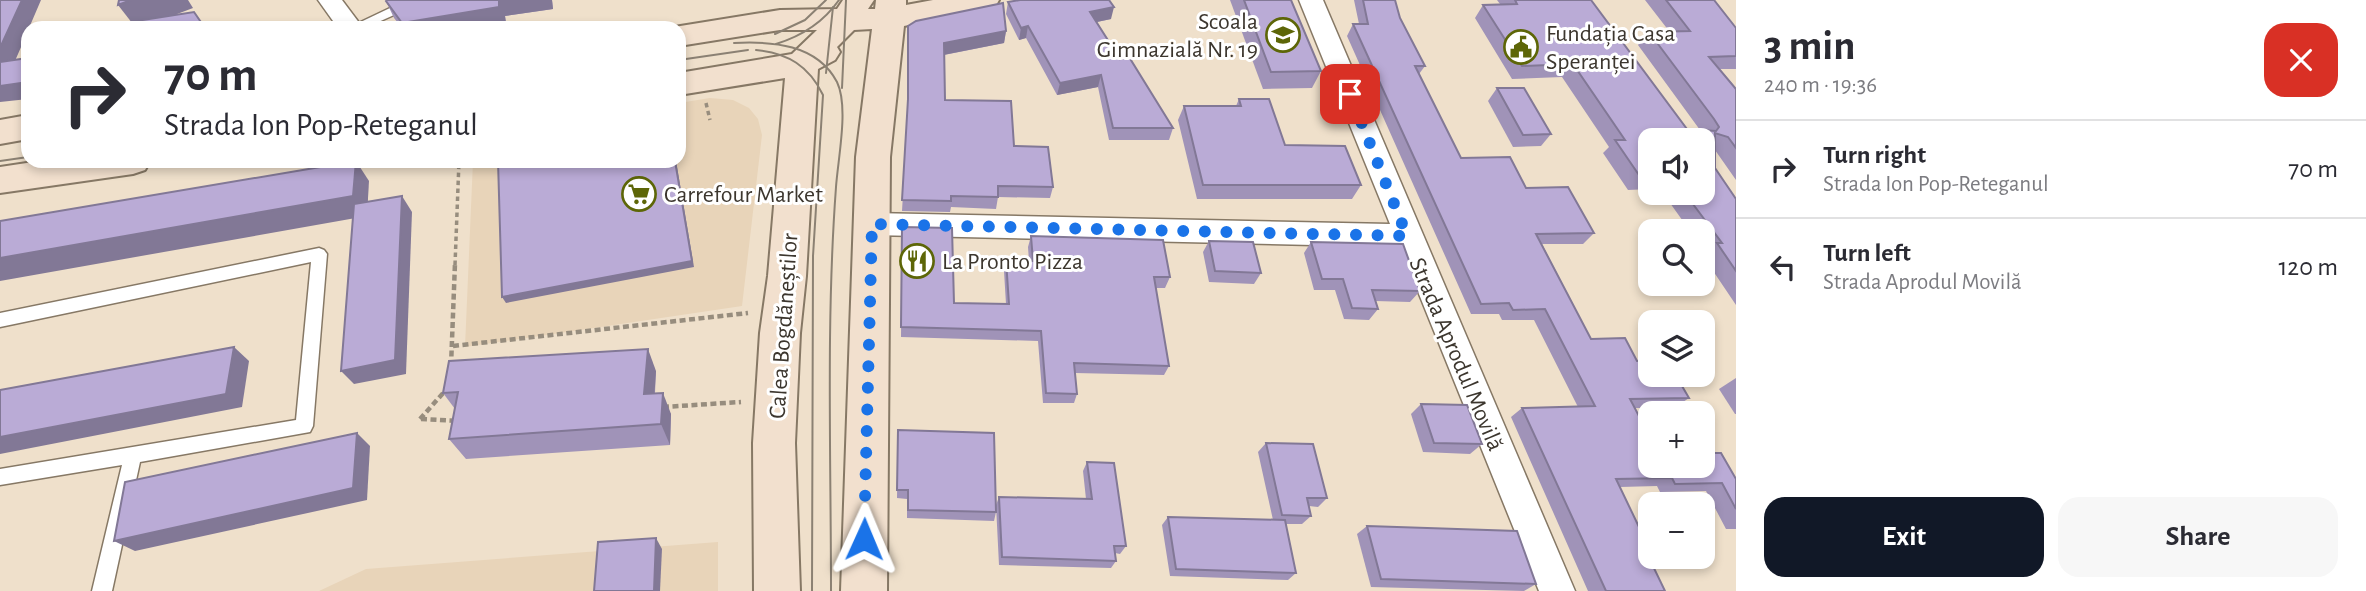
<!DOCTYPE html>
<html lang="en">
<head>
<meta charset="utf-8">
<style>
	body { margin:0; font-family:"Alegreya Sans",sans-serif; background:#f7f7f7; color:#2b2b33; height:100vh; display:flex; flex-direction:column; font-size:26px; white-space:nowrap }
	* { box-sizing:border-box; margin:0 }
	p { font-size:23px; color:#7c7c81 }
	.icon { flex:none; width:38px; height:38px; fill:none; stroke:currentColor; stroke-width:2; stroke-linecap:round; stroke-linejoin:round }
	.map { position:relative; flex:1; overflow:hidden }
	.panel { display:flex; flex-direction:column; background:#fff; width:630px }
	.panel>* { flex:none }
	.banner { position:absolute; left:21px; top:21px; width:665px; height:147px; border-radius:21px; box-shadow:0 4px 10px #0003; background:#fff; color:#2b2b33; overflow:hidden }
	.fabs { position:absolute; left:1638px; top:128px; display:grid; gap:14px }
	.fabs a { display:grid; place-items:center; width:77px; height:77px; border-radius:14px; background:#fff; box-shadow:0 4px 10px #0003; font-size:35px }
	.pin { position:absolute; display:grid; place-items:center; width:60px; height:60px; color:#fff; margin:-30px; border-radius:14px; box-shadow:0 4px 10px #0006 }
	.me { position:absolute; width:77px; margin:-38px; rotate:1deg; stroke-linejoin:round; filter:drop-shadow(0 0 5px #0008) }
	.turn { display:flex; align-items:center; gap:24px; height:147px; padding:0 28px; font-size:32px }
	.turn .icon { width:91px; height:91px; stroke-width:2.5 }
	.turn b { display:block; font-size:49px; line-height:60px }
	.round { display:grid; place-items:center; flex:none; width:74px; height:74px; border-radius:21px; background:#f7f7f7 }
	.overview { display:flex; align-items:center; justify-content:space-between; height:119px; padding:0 28px }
	h1 { font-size:42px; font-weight:700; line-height:52px }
	.button { display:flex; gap:14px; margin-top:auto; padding:14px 28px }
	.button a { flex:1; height:80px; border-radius:21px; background:#111827; color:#fff; font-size:28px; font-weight:700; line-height:80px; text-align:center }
	.button a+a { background:#f7f7f7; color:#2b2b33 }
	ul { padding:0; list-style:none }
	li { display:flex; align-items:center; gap:21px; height:98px; padding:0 28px; border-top:2px solid #e1e1e2 }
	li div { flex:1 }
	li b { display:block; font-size:26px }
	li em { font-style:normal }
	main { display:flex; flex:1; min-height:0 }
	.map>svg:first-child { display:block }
	.built { fill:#e8d4b9 }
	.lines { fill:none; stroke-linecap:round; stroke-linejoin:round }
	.lane-casing { stroke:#867865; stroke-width:3 }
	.street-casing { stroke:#867865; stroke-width:3 }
	.secondary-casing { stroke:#867865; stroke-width:4 }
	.path-far1 { stroke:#978d7e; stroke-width:3.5; stroke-dasharray:4.5 3.5; stroke-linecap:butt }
	.path { stroke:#978d7e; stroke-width:4.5; stroke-dasharray:6 3.5; stroke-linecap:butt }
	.lane { fill:#fff; fill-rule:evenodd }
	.street { fill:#fff; fill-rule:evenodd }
	.secondary { fill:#f2e0ce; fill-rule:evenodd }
	.tram { stroke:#8b8173; stroke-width:2 }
	.wall { fill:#a093b8 }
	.shaded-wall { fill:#827896 }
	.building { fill:#baabd6; stroke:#827896; stroke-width:2 }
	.route { stroke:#1a73e8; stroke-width:12; stroke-dasharray:0 21.6 }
	.labels { text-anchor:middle; stroke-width:6; stroke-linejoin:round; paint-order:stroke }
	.poi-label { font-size:24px; fill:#3c362e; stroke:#fff; text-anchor:start }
	.street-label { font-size:24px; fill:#3c362e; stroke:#fff }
</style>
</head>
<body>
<main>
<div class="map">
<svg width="1736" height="591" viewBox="0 0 1736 591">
	<rect width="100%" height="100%" fill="#efe0cb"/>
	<!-- built -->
	<g class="built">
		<polygon points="710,98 733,100 749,108 758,119 762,135 742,306 465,347 473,161 679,161 679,103"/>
		<polygon points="718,542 718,591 319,591 366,569"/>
	</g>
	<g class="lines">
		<!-- lane casing -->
		<g class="lane-casing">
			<g id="lane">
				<polygon points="390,8 396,12 394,15 365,28 348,28"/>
				<polygon points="319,248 324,250 327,254 313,426 310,432 140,462 112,591 92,591 122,465 0,485 0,469 296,420 311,262 0,327 0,313"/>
			</g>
		</g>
		<!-- street casing -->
		<g class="street-casing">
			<g id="street">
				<polygon points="318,0 342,0 363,28 338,28"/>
				<polygon points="1299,0 1323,0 1575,591 1539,591 1400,247 872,235 862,232 858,224 862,216 872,213 1390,224"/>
			</g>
		</g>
		<!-- secondary casing -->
		<g class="secondary-casing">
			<g id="secondary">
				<polygon points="843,0 874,0 868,9 875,9 876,0 906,0 906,5 933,0 999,0 995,7 904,26 890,157 887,591 841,591 856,157 872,29 854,30 837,47 840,52 835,60 818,69 806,276 800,333 795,443 800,591 754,591 753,443 760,333 768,276 785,78 679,95 679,73 792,54 817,30 780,30 679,46 679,28 668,28 780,10 837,9"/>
				<polygon points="28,115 28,139 0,144 0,120"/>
				<polygon points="40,161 150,161 145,170 133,174 0,193 0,167"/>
			</g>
		</g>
		<!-- path-far1 -->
		<g class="path-far1">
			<polyline points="706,103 710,120"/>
			<polyline points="455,265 459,161"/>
		</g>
		<!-- path -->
		<g class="path">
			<polyline points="453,346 748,313"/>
			<polyline points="451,366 455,263"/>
			<polyline points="663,407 741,402"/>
			<polyline points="420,419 445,391"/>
			<polyline points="421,419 458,421"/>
		</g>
		<!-- lane -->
		<use href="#lane" class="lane"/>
		<!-- street -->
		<use href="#street" class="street"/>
		<!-- secondary -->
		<use href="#secondary" class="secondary"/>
		<!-- tram -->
		<g class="tram">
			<polyline points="775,34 805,20 826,0"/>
			<path d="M734 43C772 41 817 44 837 82 849 107 838 158 836 187 826 321 831 456 831 591"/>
			<path d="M776 44C802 36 823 23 839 0"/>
			<path d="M756 50C788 53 809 66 823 95L813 256 812 591"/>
			<polyline points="679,60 748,50"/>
			<polyline points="826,73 833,7"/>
			<polyline points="842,88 846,0"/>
			<polyline points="0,161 28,157"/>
		</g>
	</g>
	<!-- wall -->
	<g class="wall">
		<polygon points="387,0 552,0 553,9 505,16 506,23 478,28 402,28 394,18 386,1"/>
		<polygon points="1230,0 1291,0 1321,71 1312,88 1263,89"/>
		<polygon points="1354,0 1395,0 1400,18 1425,66 1419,74 1461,158 1526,188 1594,233 1583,244 1542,244 1591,339 1637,361 1689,398 1674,408 1635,408 1650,466 1736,479 1736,529 1726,529 1706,491 1660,492 1657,486 1620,487 1639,527 1704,561 1688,569 1654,569 1665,591 1588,591 1511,417 1522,408 1578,407 1534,320 1502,320 1499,314 1471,314 1347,36 1353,24 1359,24"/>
		<polygon points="1497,0 1591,0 1687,129 1700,130 1638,45 1649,32 1669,31 1645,0 1714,0 1736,28 1736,69 1720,69 1736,88 1736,180 1715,150 1715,168 1736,199 1736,305 1703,256 1705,253 1703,249 1703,231 1690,231 1670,203 1660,204 1653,192 1703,192 1650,140 1650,189 1628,190 1603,153 1609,147 1562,77 1512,79 1475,18 1483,5 1500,4"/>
		<polygon points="1008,2 1111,19 1097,22 1120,59 1173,128 1169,140 1109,140 1098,87 1057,95 1026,38 1019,40 1006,14"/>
		<polygon points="908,26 1006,31 1004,43 944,55 945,100 1014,146 1053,187 1050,198 998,197 996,209 951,207 950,212 902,211 908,109"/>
		<polygon points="1497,88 1551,134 1541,146 1513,147 1488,101"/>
		<polygon points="1239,99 1285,145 1361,185 1352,199 1197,199 1178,120 1184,106 1236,106"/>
		<polygon points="1031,236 1170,277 1165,288 1156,288 1169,366 1164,375 1075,373 1077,394 1074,403 1043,403 1038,341 901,337 902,238 954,303 1006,304 1004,271 1006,260 1029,261 1028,247"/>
		<polygon points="1209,241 1261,273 1254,284 1209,282 1203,252"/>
		<polygon points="1311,242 1420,291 1410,302 1375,301 1378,309 1369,320 1344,319 1335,290 1314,290 1304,253"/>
		<polygon points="656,371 655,393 671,414 670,445 466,459 449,439 455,409 443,393"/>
		<polygon points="1736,378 1736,414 1735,414 1719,389"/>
		<polygon points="1421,404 1482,444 1470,454 1423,452 1411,414"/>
		<polygon points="898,430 996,512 994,521 907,518 907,499 897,498"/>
		<polygon points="1266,443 1327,498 1318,507 1309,506 1311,516 1302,524 1286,524 1296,573 1288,580 1170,576 1162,525 1168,517 1273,520 1258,452"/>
		<polygon points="1087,462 1126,546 1120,554 1115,553 1116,561 1111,568 999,565 996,505 999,497 1086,499 1083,471"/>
		<polygon points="1367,526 1536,584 1524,591 1371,587 1357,534"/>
	</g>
	<!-- shaded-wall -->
	<g class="shaded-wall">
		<polygon points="22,0 41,0 29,28 28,28 28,31 8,77 0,70 0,48"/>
		<polygon points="131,0 188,0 193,8 140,28 136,28 118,5"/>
		<polygon points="499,0 552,0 553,9 505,16 506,23 478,28 404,28 402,23"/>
		<polygon points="1114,7 1111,19 1087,24 1090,12"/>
		<polygon points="1028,26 1026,38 1019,40 1021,28"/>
		<polygon points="1006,31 1004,43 943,55 944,43"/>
		<polygon points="1101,75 1098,87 1057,95 1060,83"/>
		<polygon points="28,82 28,99 0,102 0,86"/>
		<polygon points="356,161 369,181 367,216 0,281 0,258"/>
		<polygon points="676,161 694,267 506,303 502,297"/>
		<polygon points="402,196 412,212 406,374 354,384 341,371"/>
		<polygon points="234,347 249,361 242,407 0,454 0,437"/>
		<polygon points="648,349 656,371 653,415 644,394"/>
		<polygon points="663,393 671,414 670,445 661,424"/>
		<polygon points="357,433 370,446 367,500 135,551 114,541"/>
		<polygon points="656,538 662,549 660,591 654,591"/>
	</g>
	<!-- building -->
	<g class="building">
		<polygon points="0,0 22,0 0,48"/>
		<polygon points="119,0 131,0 118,5"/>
		<polygon points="387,0 499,0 499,7 402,23 386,1"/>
		<polygon points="1020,0 1109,0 1114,7 1090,12 1120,59 1129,57 1173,128 1113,128 1101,75 1060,83 1028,26 1021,28 1008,2"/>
		<polygon points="1244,0 1291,0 1321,71 1271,72"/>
		<polygon points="1363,0 1395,0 1400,18 1425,66 1415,66 1461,158 1510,157 1526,188 1568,187 1594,233 1536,234 1591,339 1625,338 1637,361 1650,360 1650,374 1675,374 1689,398 1630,399 1650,437 1650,466 1703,466 1703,453 1721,453 1736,479 1736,509 1722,483 1675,484 1672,478 1616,479 1639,527 1650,527 1650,556 1701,556 1704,561 1651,562 1665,591 1606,591 1522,408 1595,406 1545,309 1513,310 1509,303 1481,304 1353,24 1368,24"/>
		<polygon points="1515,0 1591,0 1687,129 1716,131 1719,127 1714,119 1649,32 1690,31 1666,0 1714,0 1736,28 1736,56 1709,57 1736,89 1736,148 1728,137 1715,133 1715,168 1736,199 1736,271 1717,243 1722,243 1684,192 1703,192 1703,140 1650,140 1650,177 1641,178 1615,140 1625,140 1573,64 1522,66 1483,5 1517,4"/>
		<polygon points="1003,3 1006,31 944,43 945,100 1011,101 1014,146 1048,147 1053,187 998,186 998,197 951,196 951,201 902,200 908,99 908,26 916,21"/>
		<polygon points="194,12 205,28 116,28 117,24"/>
		<polygon points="28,58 28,82 0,86 0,62"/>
		<polygon points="1497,88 1524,88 1551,134 1523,135"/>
		<polygon points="1239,99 1269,99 1285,145 1345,146 1361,185 1203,185 1184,106 1241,106"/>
		<polygon points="356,161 353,196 0,258 0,221"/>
		<polygon points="498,161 675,161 692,261 502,297"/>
		<polygon points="402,196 395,360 341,371 354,204"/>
		<polygon points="902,227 952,228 954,303 1009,304 1006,260 1033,261 1031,236 1163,240 1170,277 1154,277 1169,366 1074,363 1077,394 1046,393 1041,331 901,327"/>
		<polygon points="1209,241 1253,242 1261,273 1215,271"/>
		<polygon points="1311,242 1403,244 1420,291 1372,290 1378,309 1352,308 1343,279 1322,279"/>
		<polygon points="234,347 226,394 0,437 0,390"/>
		<polygon points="648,349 644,394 663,393 661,424 449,439 458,392 443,393 449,361"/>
		<polygon points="1421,404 1467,405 1482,444 1434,443"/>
		<polygon points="898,430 994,433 996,512 908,510 908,490 897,490"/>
		<polygon points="357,433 353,488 114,541 125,482"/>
		<polygon points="1266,443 1313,444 1327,498 1307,498 1311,516 1282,515"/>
		<polygon points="1087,462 1114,463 1126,546 1114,546 1116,561 1002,557 999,497 1092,499"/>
		<polygon points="1168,517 1285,520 1296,573 1176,569"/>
		<polygon points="1367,526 1517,531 1536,584 1381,579"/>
		<polygon points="656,538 654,591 594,591 598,542"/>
	</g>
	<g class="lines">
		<!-- route -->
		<polyline class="route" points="864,539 872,224 1407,236 1350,94"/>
	</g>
	<!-- icons -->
	<defs>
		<g id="school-ring" transform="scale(1.75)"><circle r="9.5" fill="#fff" stroke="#5d6607" stroke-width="1.5"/><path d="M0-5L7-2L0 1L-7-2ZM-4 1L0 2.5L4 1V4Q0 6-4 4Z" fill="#5d6607"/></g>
		<g id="civic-ring" transform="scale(1.75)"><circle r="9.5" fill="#fff" stroke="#5d6607" stroke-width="1.5"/><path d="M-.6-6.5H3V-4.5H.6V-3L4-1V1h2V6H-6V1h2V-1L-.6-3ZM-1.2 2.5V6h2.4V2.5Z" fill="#5d6607"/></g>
		<g id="supermarket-ring" transform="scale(1.75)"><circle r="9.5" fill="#fff" stroke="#5d6607" stroke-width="1.5"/><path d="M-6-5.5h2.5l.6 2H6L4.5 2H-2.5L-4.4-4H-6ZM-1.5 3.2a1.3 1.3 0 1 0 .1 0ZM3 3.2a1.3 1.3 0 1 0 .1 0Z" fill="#5d6607"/></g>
		<g id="restaurant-ring" transform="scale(1.75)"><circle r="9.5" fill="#fff" stroke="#5d6607" stroke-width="1.5"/><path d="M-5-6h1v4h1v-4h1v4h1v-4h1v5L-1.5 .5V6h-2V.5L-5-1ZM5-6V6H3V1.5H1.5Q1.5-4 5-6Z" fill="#5d6607"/></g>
	</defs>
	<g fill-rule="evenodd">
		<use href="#school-ring" x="1283" y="35"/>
		<use href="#civic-ring" x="1521" y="47"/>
		<use href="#supermarket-ring" x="639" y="194"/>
		<use href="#restaurant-ring" x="917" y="261"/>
	</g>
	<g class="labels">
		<!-- poi labels -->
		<g class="poi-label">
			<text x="1258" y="29" text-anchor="end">Scoala<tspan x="1258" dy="28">Gimnazială Nr. 19</tspan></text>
			<text x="1546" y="41">Fundația Casa<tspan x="1546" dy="28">Speranței</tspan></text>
			<text x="664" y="202">Carrefour Market</text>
			<text x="942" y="269">La Pronto Pizza</text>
		</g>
		<!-- street labels -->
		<g class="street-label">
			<text transform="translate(783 326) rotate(-86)" y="8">Calea Bogdăneștilor</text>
			<text transform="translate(1457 354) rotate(67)" y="8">Strada Aprodul Movilă</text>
		</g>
	</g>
</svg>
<div class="fabs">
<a><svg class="icon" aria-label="sound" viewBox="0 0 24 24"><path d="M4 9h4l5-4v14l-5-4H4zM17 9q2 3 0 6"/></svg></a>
<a><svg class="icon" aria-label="search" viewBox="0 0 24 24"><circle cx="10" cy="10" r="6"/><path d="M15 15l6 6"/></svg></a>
<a><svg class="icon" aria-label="layers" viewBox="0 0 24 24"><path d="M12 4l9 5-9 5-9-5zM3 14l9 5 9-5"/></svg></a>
<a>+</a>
<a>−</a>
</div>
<div class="pin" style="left:1350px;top:94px;background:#d93025"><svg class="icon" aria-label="arrive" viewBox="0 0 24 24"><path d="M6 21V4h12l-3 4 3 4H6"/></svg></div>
<svg class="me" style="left:864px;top:539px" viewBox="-20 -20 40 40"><path d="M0-17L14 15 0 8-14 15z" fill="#1a73e8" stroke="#fff" stroke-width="4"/></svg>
<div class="banner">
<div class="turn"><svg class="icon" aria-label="right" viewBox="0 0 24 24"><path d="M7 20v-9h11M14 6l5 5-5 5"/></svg><div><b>70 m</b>Strada Ion Pop-Reteganul</div></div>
</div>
</div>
<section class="panel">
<div class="overview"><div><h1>3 min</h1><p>240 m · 19:36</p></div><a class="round" style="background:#d93025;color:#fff"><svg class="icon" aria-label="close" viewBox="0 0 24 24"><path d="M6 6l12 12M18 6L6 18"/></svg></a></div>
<ul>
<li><svg class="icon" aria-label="right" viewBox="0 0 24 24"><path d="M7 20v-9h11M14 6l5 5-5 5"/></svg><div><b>Turn right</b><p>Strada Ion Pop-Reteganul</p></div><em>70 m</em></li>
<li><svg class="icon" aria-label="left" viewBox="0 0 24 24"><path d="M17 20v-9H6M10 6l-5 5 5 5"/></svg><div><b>Turn left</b><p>Strada Aprodul Movilă</p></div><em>120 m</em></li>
</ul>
<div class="button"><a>Exit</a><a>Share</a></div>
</section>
</main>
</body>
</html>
